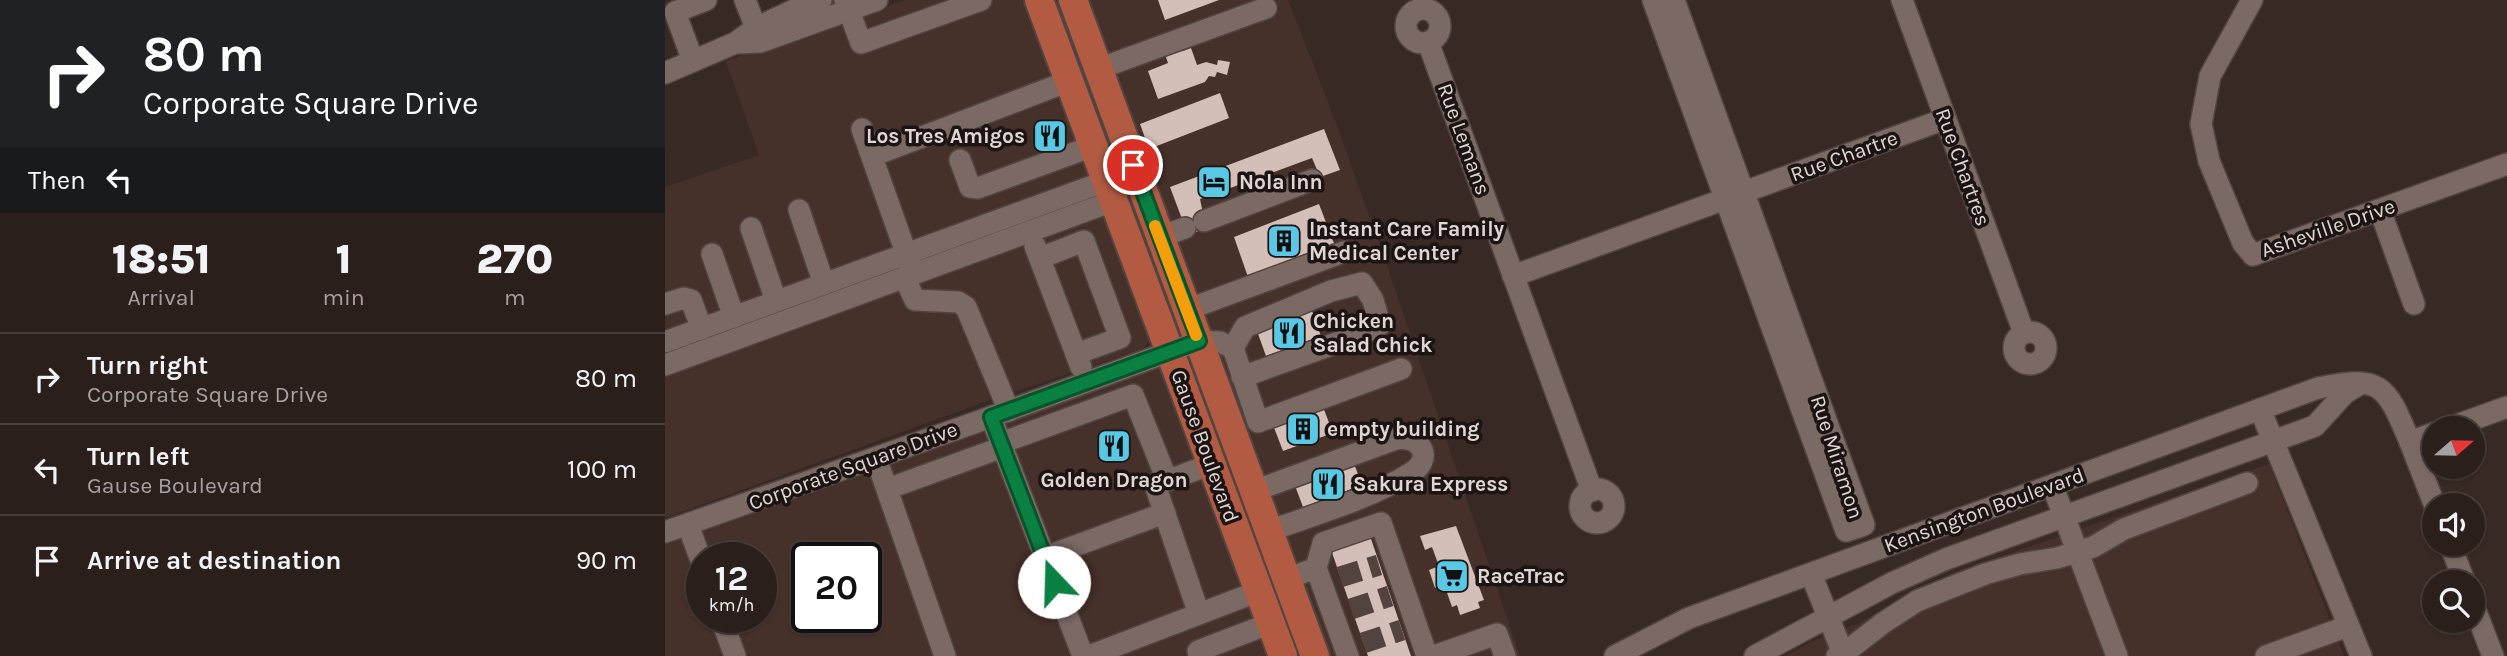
<!DOCTYPE html>
<html lang="en">
<head>
<meta charset="utf-8">
<style>
	body { margin:0; font-family:Karla,sans-serif; background:#332725; color:#f1f3f6; height:100vh; display:flex; flex-direction:column; font-size:26px; white-space:nowrap }
	* { box-sizing:border-box; margin:0 }
	p { font-size:23px; color:#a6a2a3 }
	.icon { flex:none; width:38px; height:38px; fill:none; stroke:currentColor; stroke-width:2; stroke-linecap:round; stroke-linejoin:round }
	.map { position:relative; flex:1; overflow:hidden }
	.panel { display:flex; flex-direction:column; background:#2b1f1c; width:665px }
	.panel>* { flex:none }
	.top-card { background:#202124; color:#fff; overflow:hidden }
	.needle { width:46px; rotate:70deg }
	.fabs { position:absolute; left:1757px; top:416px; display:grid; gap:14px }
	.fabs a { display:grid; place-items:center; width:63px; height:63px; border-radius:50%; background:#2b1f1c; box-shadow:0 2px 5px #0004,0 0 0 2px #473d3b; font-size:35px }
	.speed { position:absolute; left:21px; top:542px; display:flex; gap:14px; font-size:35px; font-weight:700; text-align:center }
	.speed>* { display:grid; place-content:center; width:91px; height:91px; border-radius:50%; background:#2b1f1c; box-shadow:0 2px 5px #0004,0 0 0 2px #473d3b; line-height:1 }
	.speed small { font-size:18px; font-weight:400 }
	.speed .limit { border:4px solid #111; border-radius:10px; background:#fff; color:#111 }
	.pin { position:absolute; display:grid; place-items:center; width:60px; height:60px; color:#fff; margin:-30px; border:4px solid #fff; border-radius:50%; box-shadow:0 2px 7px #0007 }
	.me { position:absolute; width:77px; margin:-38px; rotate:339deg; stroke-linejoin:round; filter:drop-shadow(0 0 5px #0008) }
	.turn { display:flex; align-items:center; gap:24px; height:147px; padding:0 28px; font-size:32px }
	.turn .icon { width:91px; height:91px; stroke-width:2.5 }
	.turn b { display:block; font-size:49px; line-height:60px }
	.then { display:flex; align-items:center; height:66px; padding:0 28px; background:#0003; gap:14px; font-size:26px }
	.eta { display:flex; justify-content:space-evenly; align-items:center; height:119px; text-align:center }
	.eta b { font-size:42px; font-weight:800; line-height:49px }
	ul { padding:0; list-style:none }
	li { display:flex; align-items:center; gap:21px; height:91px; padding:0 28px; border-top:2px solid #473d3b }
	li div { flex:1 }
	li b { display:block; font-size:26px }
	li em { font-style:normal }
	main { display:flex; flex:1; min-height:0 }
	.map>svg:first-child { display:block }
	.built { fill:#46302a; fill-rule:evenodd }
	.building { fill:#d3beb8 }
	.lines { fill:none; stroke-linecap:round; stroke-linejoin:round }
	.minor-tunnel { stroke:#52433f; stroke-width:21; stroke-dasharray:21 10; stroke-linecap:butt }
	.minor-casing { stroke:#524541; stroke-width:24 }
	.major-casing { stroke:#524541; stroke-width:32 }
	.minor { stroke:#7b6964; stroke-width:21 }
	.major { stroke:#b25b42; stroke-width:28 }
	.route-casing { stroke:#07532c; stroke-width:18 }
	.route { stroke:#0b8043; stroke-width:12 }
	.slow { stroke:#f59e0b; stroke-width:12 }
	.labels { text-anchor:middle; stroke-width:7; stroke-linejoin:round; paint-order:stroke }
	.poi-label { font-size:21px; font-weight:bold; fill:#e0d6d3; stroke:#1b1412; text-anchor:start }
	.street-label { font-size:21px; fill:#e0d6d3; stroke:#1b1412 }
</style>
</head>
<body>
<main>
<section class="panel">
<div class="top-card">
<div class="turn"><svg class="icon" aria-label="right" viewBox="0 0 24 24"><path d="M7 20v-9h11M14 6l5 5-5 5"/></svg><div><b>80 m</b>Corporate Square Drive</div></div>
<div class="then">Then<svg class="icon" aria-label="left" viewBox="0 0 24 24"><path d="M17 20v-9H6M10 6l-5 5 5 5"/></svg></div>
</div>
<div class="eta">
<div><b>18:51</b><p>Arrival</p></div>
<div><b>1</b><p>min</p></div>
<div><b>270</b><p>m</p></div>
</div>
<ul>
<li><svg class="icon" aria-label="right" viewBox="0 0 24 24"><path d="M7 20v-9h11M14 6l5 5-5 5"/></svg><div><b>Turn right</b><p>Corporate Square Drive</p></div><em>80 m</em></li>
<li><svg class="icon" aria-label="left" viewBox="0 0 24 24"><path d="M17 20v-9H6M10 6l-5 5 5 5"/></svg><div><b>Turn left</b><p>Gause Boulevard</p></div><em>100 m</em></li>
<li><svg class="icon" aria-label="arrive" viewBox="0 0 24 24"><path d="M6 21V4h12l-3 4 3 4H6"/></svg><div><b>Arrive at destination</b></div><em>90 m</em></li>
</ul>
</section>
<div class="map">
<svg width="1842" height="656" viewBox="0 0 1842 656">
	<rect width="100%" height="100%" fill="#392925"/>
	<!-- built -->
	<g class="built">
		<polygon points="241,0 363,0 430,174 259,240 0,330 0,187 94,155 61,61"/>
		<polygon points="419,0 623,0 670,120 721,263 855,656 660,656 470,125"/>
		<polygon points="436,217 444,221 485,332 484,341 478,349 325,400 0,518 0,373"/>
		<path d="M496 366 608 656H0V543L101 509 484 367ZM37 558H96V618H37ZM142 558H201V618H142Z"/>
		<polygon points="1604,464 1679,656 1121,656 1146,642 1192,624 1288,573"/>
	</g>
	<!-- building -->
	<g class="building">
		<polygon points="493,0 554,0 500,20"/>
		<polygon points="516,45 518,51 526,48 532,65 541,62 552,65 553,60 565,62 562,75 552,72 550,77 544,76 540,82 493,99 483,71 503,63 499,51"/>
		<polygon points="555,93 564,118 484,149 475,124"/>
		<polygon points="659,129 675,170 655,177 647,158 535,199 541,228 523,235 505,187"/>
		<polygon points="654,204 670,246 583,277 569,237"/>
		<polygon points="647,311 656,336 601,356 592,331"/>
		<polygon points="658,407 668,433 618,451 608,425"/>
		<polygon points="688,461 697,485 638,507 629,483"/>
		<polygon points="791,526 819,600 813,602 815,608 795,615 792,605 787,607 779,584 770,588 764,570 774,566 767,547 760,550 755,536"/>
		<polygon points="704,533 746,656 703,656 665,547"/>
	</g>
	<g class="lines">
		<!-- minor-tunnel -->
		<g class="minor-tunnel">
			<polyline points="675,577 714,565"/>
			<polyline points="686,609 725,596"/>
			<polyline points="698,643 737,630"/>
		</g>
		<!-- minor casing -->
		<g class="minor-casing">
			<g id="minor">
				<polyline points="80,0 91,28"/>
				<polyline points="180,0 196,43 316,0"/>
				<polyline points="988,0 1181,531 1199,525 1009,0"/>
				<polyline points="1237,0 1359,333"/>
				<polyline points="1587,0 1545,76 1536,124 1544,161 1578,243 1588,255 1842,164"/>
				<circle cx="758" cy="26" r="17"/>
				<polyline points="763,42 927,491"/>
				<polyline points="72,43 95,42 212,0"/>
				<polyline points="28,61 10,12 41,0"/>
				<polyline points="433,69 601,8"/>
				<polyline points="0,73 70,43 91,28 131,9 156,0"/>
				<polyline points="197,129 246,267"/>
				<polyline points="207,156 404,81"/>
				<polyline points="295,160 305,187 313,188 428,146"/>
				<polyline points="134,210 159,284"/>
				<polyline points="1715,210 1749,304"/>
				<polyline points="539,221 647,180"/>
				<polyline points="86,228 111,301"/>
				<polyline points="494,237 520,228"/>
				<polyline points="370,246 416,367"/>
				<polyline points="47,254 69,317"/>
				<polyline points="375,258 419,241 455,338 411,354"/>
				<polyline points="848,276 1280,119"/>
				<polyline points="240,279 250,300 293,302 301,307 344,411"/>
				<polyline points="0,304 19,298 26,300 37,329"/>
				<polyline points="521,310 679,252"/>
				<circle cx="1365" cy="348" r="16"/>
				<polyline points="0,342 441,181"/>
				<polyline points="568,348 580,327 666,291 697,283 708,300 715,325 694,335 577,377"/>
				<polyline points="0,365 448,201"/>
				<polyline points="1595,409 1696,656"/>
				<polyline points="326,417 336,443 468,395 502,480"/>
				<polyline points="1781,429 1842,407"/>
				<polyline points="1745,442 1770,506"/>
				<polyline points="336,443 418,656"/>
				<polyline points="211,458 280,656"/>
				<polyline points="1388,487 1452,656"/>
				<polyline points="222,489 338,447"/>
				<circle cx="932" cy="506" r="17"/>
				<path d="M589 491 731 439C757 435 769 459 746 473 702 500 651 514 604 531"/>
				<polyline points="23,525 37,563"/>
				<polyline points="0,532 326,417 534,341 555,342 568,348 593,422 736,369"/>
				<polyline points="1785,544 1800,583"/>
				<polyline points="380,557 500,513"/>
				<polyline points="651,568 683,656"/>
				<polyline points="1146,574 1179,656"/>
				<polyline points="621,579 651,568 658,543 716,523 762,656"/>
				<polyline points="1808,604 1828,656"/>
				<polyline points="534,614 490,485 547,464"/>
				<polyline points="56,618 70,656"/>
				<polyline points="533,651 606,623"/>
				<polyline points="424,656 594,591"/>
				<polyline points="769,656 832,634 840,656"/>
				<path d="M950 656 1024 618 1653 388C1718 374 1721 386 1745 442L1769 433"/>
				<polyline points="1090,656 1227,583 1281,559 1650,426 1680,393 1695,384"/>
				<polyline points="1172,656 1178,654 1218,623 1252,601 1320,574 1355,564 1392,558 1428,547 1459,529 1582,483"/>
				<polyline points="1601,656 1683,626"/>
			</g>
		</g>
		<!-- major casing -->
		<g class="major-casing">
			<g id="major">
				<polyline points="374,0 618,656"/>
				<polyline points="408,0 650,656"/>
			</g>
		</g>
		<!-- minor -->
		<use href="#minor" class="minor"/>
		<!-- major -->
		<use href="#major" class="major"/>
	</g>
	<g class="lines">
		<!-- route casing -->
		<g class="route-casing">
			<polyline id="route" points="389,582 326,417 534,341 468,165"/>
		</g>
		<!-- route -->
		<use href="#route" class="route"/>
		<!-- slow -->
		<polyline class="slow" points="490,226 531,335"/>
	</g>
	<!-- icons -->
	<defs>
		<g id="restaurant-square" transform="scale(1.75)"><rect x="-9" y="-9" width="18" height="18" rx="4" fill="#58c8e4" stroke="#1b1412"/><path d="M-5-6h1v4h1v-4h1v4h1v-4h1v5L-1.5 .5V6h-2V.5L-5-1ZM5-6V6H3V1.5H1.5Q1.5-4 5-6Z" fill="#111"/></g>
		<g id="hotel-square" transform="scale(1.75)"><rect x="-9" y="-9" width="18" height="18" rx="4" fill="#58c8e4" stroke="#1b1412"/><path d="M-6-4.5h1.5V1H6V5H4.5V3h-9V5H-6ZM-4 0a1.8 1.8 0 1 1 3.6 0ZM.5 0V-2.5h3Q6-2.5 6 0Z" fill="#111"/></g>
		<g id="building-square" transform="scale(1.75)"><rect x="-9" y="-9" width="18" height="18" rx="4" fill="#58c8e4" stroke="#1b1412"/><path d="M-4-6H4V6H1V3H-1V6H-4ZM-2.5-4.3h1.7v1.8h-1.7ZM.8-4.3h1.7v1.8H.8ZM-2.5-1h1.7V.8h-1.7ZM.8-1h1.7V.8H.8Z" fill="#111"/></g>
		<g id="supermarket-square" transform="scale(1.75)"><rect x="-9" y="-9" width="18" height="18" rx="4" fill="#58c8e4" stroke="#1b1412"/><path d="M-6-5.5h2.5l.6 2H6L4.5 2H-2.5L-4.4-4H-6ZM-1.5 3.2a1.3 1.3 0 1 0 .1 0ZM3 3.2a1.3 1.3 0 1 0 .1 0Z" fill="#111"/></g>
	</defs>
	<g fill-rule="evenodd">
		<use href="#restaurant-square" x="385" y="136"/>
		<use href="#hotel-square" x="549" y="182"/>
		<use href="#building-square" x="619" y="241"/>
		<use href="#restaurant-square" x="624" y="333"/>
		<use href="#building-square" x="638" y="429"/>
		<use href="#restaurant-square" x="449" y="446"/>
		<use href="#restaurant-square" x="663" y="484"/>
		<use href="#supermarket-square" x="787" y="576"/>
	</g>
	<g class="labels">
		<!-- poi labels -->
		<g class="poi-label">
			<text x="360" y="143" text-anchor="end">Los Tres Amigos</text>
			<text x="574" y="189">Nola Inn</text>
			<text x="644" y="236">Instant Care Family<tspan x="644" dy="24">Medical Center</tspan></text>
			<text x="648" y="328">Chicken<tspan x="648" dy="24">Salad Chick</tspan></text>
			<text x="662" y="436">empty building</text>
			<text x="449" y="487" text-anchor="middle">Golden Dragon</text>
			<text x="688" y="491">Sakura Express</text>
			<text x="812" y="583">RaceTrac</text>
		</g>
		<!-- street labels -->
		<g class="street-label">
			<text transform="translate(799 139) rotate(70)" y="7">Rue Lemans</text>
			<text transform="translate(1179 156) rotate(-20)" y="7">Rue Chartre</text>
			<text transform="translate(1298 167) rotate(70)" y="7">Rue Chartres</text>
			<text transform="translate(1663 228) rotate(-19)" y="7">Asheville Drive</text>
			<text transform="translate(540 446) rotate(70)" y="7">Gause Boulevard</text>
			<text transform="translate(1172 457) rotate(72)" y="7">Rue Miramon</text>
			<text transform="translate(188 466) rotate(-20)" y="7">Corporate Square Drive</text>
			<text transform="translate(1319 510) rotate(-20)" y="7">Kensington Boulevard</text>
		</g>
	</g>
</svg>
<div class="fabs">
<a><svg class="needle" viewBox="-14 -14 28 28"><path d="M0-13l5 13h-10z" fill="#e53935"/><path d="M0 13l5-13h-10z" fill="#a6a2a3"/></svg></a>
<a><svg class="icon" aria-label="sound" viewBox="0 0 24 24"><path d="M4 9h4l5-4v14l-5-4H4zM17 9q2 3 0 6"/></svg></a>
<a><svg class="icon" aria-label="search" viewBox="0 0 24 24"><circle cx="10" cy="10" r="6"/><path d="M15 15l6 6"/></svg></a>
</div>
<div class="speed"><div>12<small>km/h</small></div><div class="limit">20</div></div>
<div class="pin" style="left:468px;top:165px;background:#d93025"><svg class="icon" aria-label="arrive" viewBox="0 0 24 24"><path d="M6 21V4h12l-3 4 3 4H6"/></svg></div>
<svg class="me" style="left:389px;top:582px" viewBox="-20 -20 40 40"><circle r="19" fill="#fff"/><path d="M0-13L10 11 0 6-10 11z" fill="#0b8043"/></svg>
</div>
</main>
</body>
</html>
